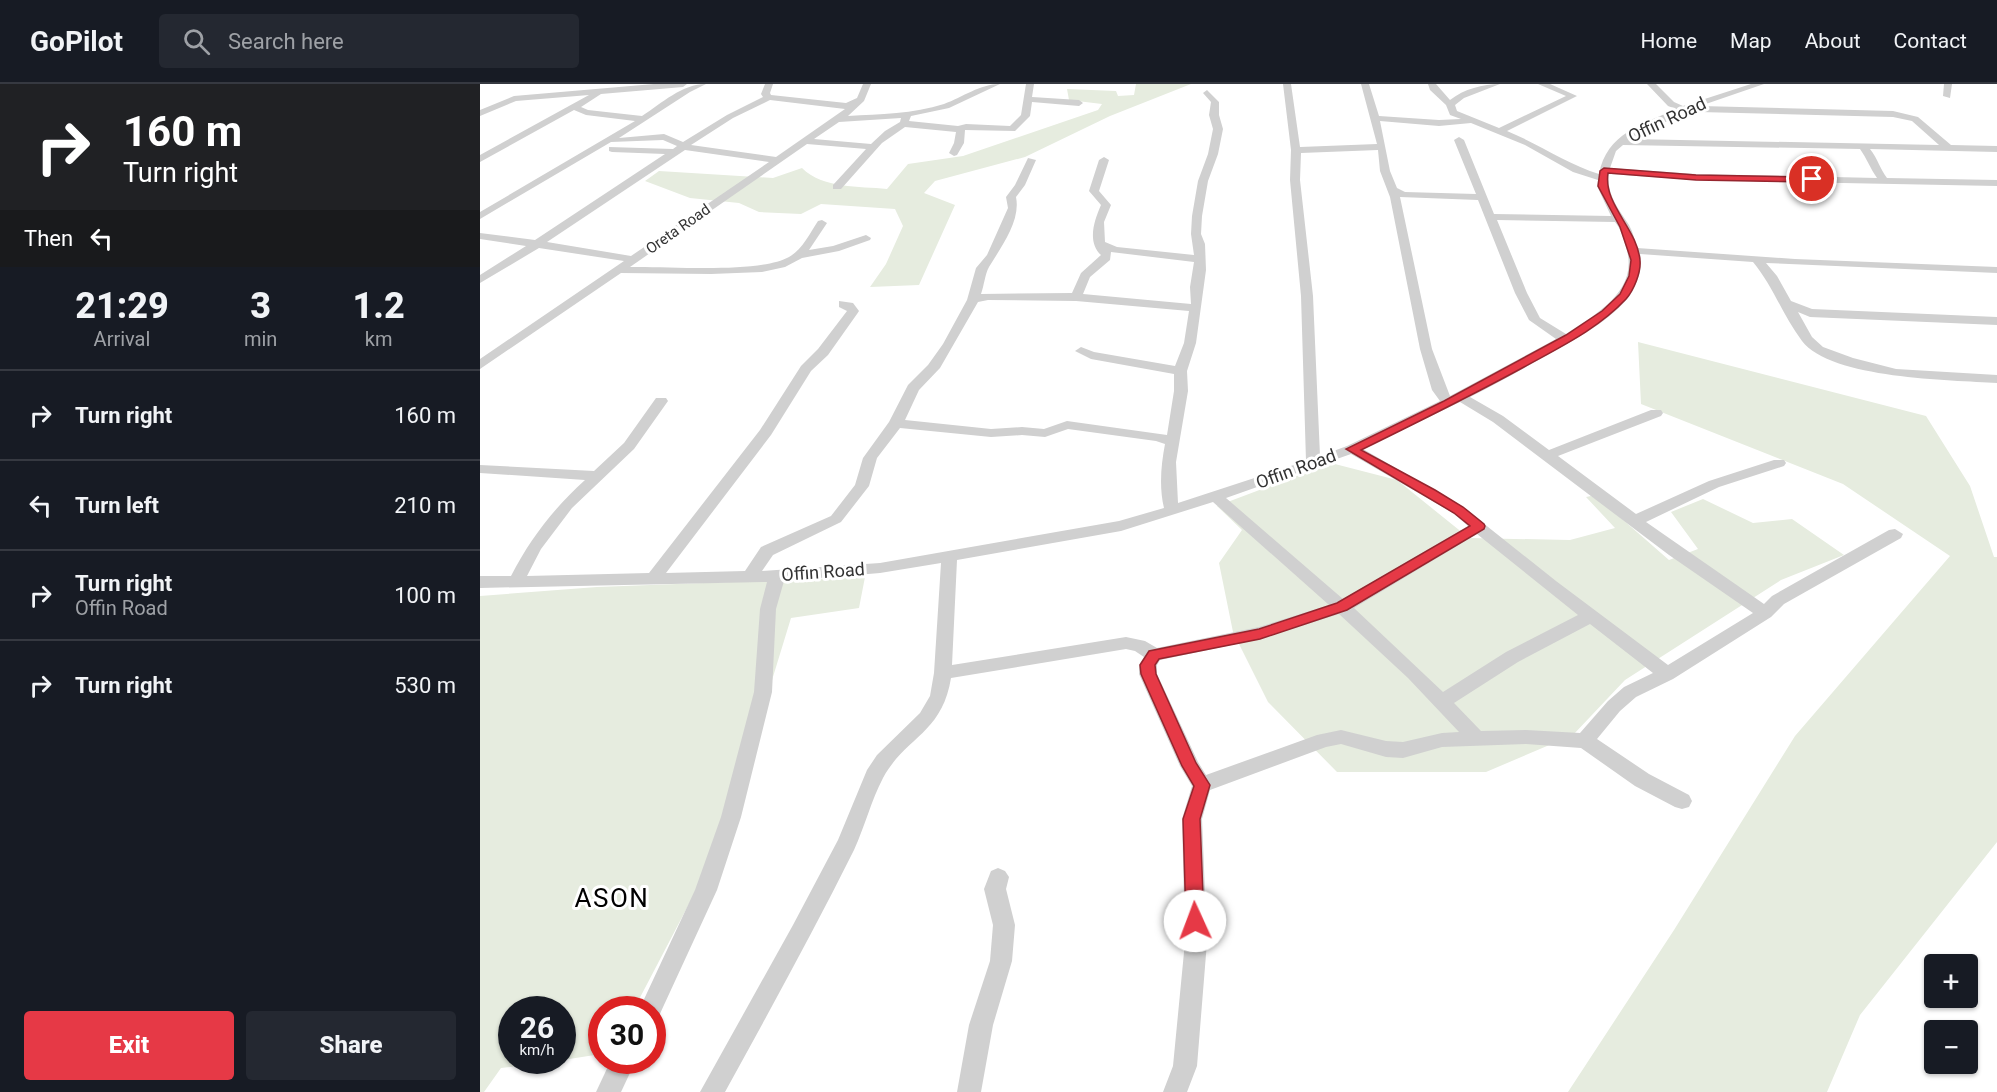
<!DOCTYPE html>
<html lang="en">
<head>
<meta charset="utf-8">
<style>
	body { margin:0; font-family:Roboto,sans-serif; background:#242831; color:#f1f3f6; height:100vh; display:flex; flex-direction:column; font-size:22px; white-space:nowrap }
	* { box-sizing:border-box; margin:0 }
	p { font-size:20px; color:#9ea1a6 }
	.icon { flex:none; width:33px; height:33px; fill:none; stroke:currentColor; stroke-width:2; stroke-linecap:round; stroke-linejoin:round }
	.map { position:relative; flex:1; overflow:hidden }
	.side { display:flex; flex-direction:column; background:#171b24; width:480px }
	.side>* { flex:none }
	.hud { background:#202124; color:#fff; overflow:hidden }
	.controls { position:absolute; left:1444px; top:870px; display:grid; gap:12px }
	.controls a { display:grid; place-items:center; width:54px; height:54px; border-radius:6px; background:#171b24; box-shadow:0 2px 4px #0004; font-size:30px }
	.speed { position:absolute; left:18px; top:912px; display:flex; gap:12px; font-size:30px; font-weight:700; text-align:center }
	.speed>* { display:grid; place-content:center; width:78px; height:78px; border-radius:50%; background:#171b24; box-shadow:0 2px 4px #0004; line-height:1 }
	.speed small { font-size:15px; font-weight:400 }
	.speed .limit { border:9px solid #d22; background:#fff; color:#111 }
	.pin { position:absolute; display:grid; place-items:center; width:51px; height:51px; color:#fff; margin:-26px; border:3px solid #fff; border-radius:50%; box-shadow:0 2px 6px #0007 }
	.me { position:absolute; width:66px; margin:-33px; rotate:358deg; stroke-linejoin:round; filter:drop-shadow(0 0 4px #0008) }
	.turn { display:flex; align-items:center; gap:21px; height:126px; padding:0 24px; font-size:27px }
	.turn .icon { width:78px; height:78px; stroke-width:2.5 }
	.turn b { display:block; font-size:42px; line-height:51px }
	.then { display:flex; align-items:center; height:57px; padding:0 24px; background:#0003; gap:12px; font-size:22px }
	.eta { display:flex; justify-content:space-evenly; align-items:center; height:102px; text-align:center }
	.eta b { font-size:36px; font-weight:800; line-height:42px }
	.button { display:flex; gap:12px; margin-top:auto; padding:12px 24px }
	.button a { flex:1; height:69px; border-radius:6px; background:#e63946; color:#fff; font-size:24px; font-weight:800; line-height:69px; text-align:center }
	.button a+a { background:#242831; color:#f1f3f6 }
	ul { padding:0; list-style:none }
	li { display:flex; align-items:center; gap:18px; height:90px; padding:0 24px; border-top:2px solid #363941 }
	li div { flex:1 }
	li b { display:block; font-size:22px }
	li em { font-style:normal }
	header { display:flex; align-items:center; gap:36px; box-sizing:border-box; height:84px; padding:0 30px; background:#171b24; border-bottom:2px solid #363941 }
	header strong { font-size:28px }
	nav { display:flex; gap:33px; margin-inline-start:auto; font-size:21px }
	.search { width:420px; height:54px; background:#242831; display:flex; align-items:center; gap:15px; box-sizing:border-box; padding:0 21px; border-radius:6px; color:#9ea1a6; font-size:22px }
	main { display:flex; flex:1; min-height:0 }
	.map>svg:first-child { display:block }
	.green { fill:#e6ecdf }
	.lines { fill:none; stroke-linecap:round; stroke-linejoin:round }
	.minor { fill:#d0d0d0; fill-rule:evenodd }
	.route { fill:#e63946; stroke:#96252e; stroke-width:1.5 }
	.labels { text-anchor:middle; stroke-width:6; stroke-linejoin:round; paint-order:stroke }
	.far-street-label { font-size:15px; fill:#333; stroke:#fff }
	.street-label { font-size:18px; fill:#333; stroke:#fff }
	.near-quarter-label { font-size:26px; letter-spacing:1.5px; fill:#000; stroke:#fff }
</style>
</head>
<body>
<header>
<strong>GoPilot</strong>
<div class="search"><svg class="icon" aria-label="search" viewBox="0 0 24 24"><circle cx="10" cy="10" r="6"/><path d="M15 15l6 6"/></svg>Search here</div>
<nav><a>Home</a><a>Map</a><a>About</a><a>Contact</a></nav>
</header>
<main>
<section class="side">
<div class="hud">
<div class="turn"><svg class="icon" aria-label="right" viewBox="0 0 24 24"><path d="M7 20v-9h11M14 6l5 5-5 5"/></svg><div><b>160 m</b>Turn right</div></div>
<div class="then">Then<svg class="icon" aria-label="left" viewBox="0 0 24 24"><path d="M17 20v-9H6M10 6l-5 5 5 5"/></svg></div>
</div>
<div class="eta">
<div><b>21:29</b><p>Arrival</p></div>
<div><b>3</b><p>min</p></div>
<div><b>1.2</b><p>km</p></div>
</div>
<ul>
<li><svg class="icon" aria-label="right" viewBox="0 0 24 24"><path d="M7 20v-9h11M14 6l5 5-5 5"/></svg><div><b>Turn right</b></div><em>160 m</em></li>
<li><svg class="icon" aria-label="left" viewBox="0 0 24 24"><path d="M17 20v-9H6M10 6l-5 5 5 5"/></svg><div><b>Turn left</b></div><em>210 m</em></li>
<li><svg class="icon" aria-label="right" viewBox="0 0 24 24"><path d="M7 20v-9h11M14 6l5 5-5 5"/></svg><div><b>Turn right</b><p>Offin Road</p></div><em>100 m</em></li>
<li><svg class="icon" aria-label="right" viewBox="0 0 24 24"><path d="M7 20v-9h11M14 6l5 5-5 5"/></svg><div><b>Turn right</b></div><em>530 m</em></li>
</ul>
<div class="button"><a>Exit</a><a>Share</a></div>
</section>
<div class="map">
<svg width="1517" height="1008" viewBox="0 0 1517 1008">
	<rect width="100%" height="100%" fill="#fff"/>
	<!-- green -->
	<g class="green">
		<path d="M656 0H711L630 32 545 73 455 97 444 109 475 121 439 201 390 203 406 180 423 142 415 125 341 120 321 130 279 128 259 119 210 114 165 97 179 87 293 94 322 84C343 105 379 102 407 105L428 80 483 72 618 26 622 20 589 16 587 5 636 7 638 12 654 11Z"/>
		<polygon points="1158,258 1446,332 1490,402 1514,473 1517,473 1517,758 1380,931 1347,1008 1088,1008 1194,846 1315,652 1470,472 1363,400 1161,320"/>
		<polygon points="851,379 917,396 989,454 1090,456 1135,444 1106,413 1111,412 1126,421 1189,476 1218,465 1191,428 1223,415 1273,439 1312,435 1364,471 1301,496 1145,596 1093,651 1006,688 857,688 788,618 753,548 739,479 762,446 737,422"/>
		<polygon points="385,493 379,524 311,534 244,753 154,925 122,926 121,970 83,976 82,926 32,926 32,976 77,977 21,984 4,1008 0,1008 0,512 117,503"/>
	</g>
	<g class="lines">
		<!-- minor -->
		<g class="minor">
			<path d="M174 0H207L203 3 121 10 101 23 108 26 162 32C182 19 202 0 226 0L210 8 139 54 184 50 203 58 247 31 283 13 281 10 285 0H293L290 9 291 11 366 19 377 14 383 0H391L384 17 368 32C400 30 433 30 464 20 483 13 500 0 520 0L469 24 431 32 429 37 478 42 486 40 530 42 541 31 546 0H554L552 13 599 16 603 19 599 22 552 18 550 32 535 47 485 46 484 59 477 71 474 72 469 69 474 59 476 48 425 43 402 59 361 105H353V101L386 65 327 60 150 183C188 182 278 190 309 173 322 166 330 149 338 137L342 136 347 139 329 166 353 162 386 151 391 154 390 156 359 167 322 174 305 183 282 188 231 190 141 189 0 285V275L144 177 59 164 0 199V191L46 162 0 155V149L55 156 185 70 132 68 129 67V63L193 65 197 62 183 56 131 58 0 135V128L155 37 106 31 94 26 0 78V71L109 11 36 17 0 32V26L34 12ZM290 16 365 25 296 73 211 61 253 34ZM421 34 420 38 405 47 391 60 334 55 359 38ZM205 66 289 78 151 172 67 158Z"/>
			<path d="M803 0H811L820 63 897 60 881 0H889L899 32 959 36 981 35 970 31 966 21 950 6 948 0H956L970 16C984 5 1003 0 1020 0L984 14 975 21 977 27 1019 44 1086 12 1058 0H1070L1097 12 1027 47C1059 60 1087 80 1119 90 1127 49 1161 41 1196 25L1188 22 1167 0H1176L1194 18 1203 22 1271 0H1284L1220 22 1413 27 1438 33 1471 61 1517 62V68L1390 65C1398 75 1400 85 1407 94L1517 96V102L1216 96 1129 90C1126 110 1139 126 1149 141 1153 148 1155 157 1157 164L1315 175 1517 183V189L1286 179 1297 192 1311 217 1332 225 1517 233V241L1330 233 1318 228 1332 253 1343 263 1373 274 1416 285 1517 291V299C1471 296 1351 295 1322 257 1303 232 1293 202 1273 178L1160 170C1164 183 1156 204 1148 214 1125 241 1090 258 1060 275 1037 288 1014 301 990 313L1023 332 1069 366 1171 326H1181L1183 329 1181 332 1078 372 1156 430 1229 397 1294 376H1304L1306 379 1304 382 1239 403 1166 438 1284 520 1292 512 1409 446 1415 445 1423 450 1421 454 1304 520 1291 533 1193 595 1156 613 1140 627 1117 655 1169 690 1209 711 1212 717 1209 723 1202 725 1195 723 1155 702 1101 664 1046 660 962 663 923 674 906 673 861 660 846 663 730 706 722 735 727 858 717 982 707 1008H683L693 982 705 858 702 735 712 702 700 682 659 590V581L664 573 655 567 646 565 471 594C462 650 425 653 403 694 391 717 385 742 374 766 333 848 289 928 245 1008H220L313 841 358 756 387 686 397 671 440 629 450 612 454 589 461 479 400 489 304 497 296 525 292 608 261 733 237 806 178 934 172 936V926H159L215 806 241 733 274 608 280 525 287 498 0 504V492H31C50 455 74 424 105 396L0 389V381L114 387 144 359 176 314H186L188 317 154 365 92 424 61 465 47 492 169 489 280 346 321 282 338 265 367 227 359 223V217L373 219 379 227 377 230 348 271 331 287 291 351 186 489 265 487 281 463 351 432 375 401 383 374 409 338 428 301 448 281 463 260 487 216 496 184 507 171 528 124 526 113 535 101 548 74 556 76 545 101 536 113C541 137 521 163 509 183 505 190 504 202 501 210L592 209 601 189 621 171C607 158 614 137 621 121L609 107 619 76 624 73 629 76 619 107 631 121 624 138 625 158 637 163 714 171 711 150 712 132 718 97 728 70 733 45 729 31 731 18 723 9 727 6 739 18V31L743 45 738 70 728 97 722 132 721 150 725 160 726 186 716 259 707 287 708 307 696 378 698 419 826 377 821 212 810 96 811 66ZM1215 24 1219 28 1413 33 1432 37 1459 61 1150 55ZM900 37 959 42 991 39 1045 61 1093 88 1118 96 1117 102 1131 132 1014 130 984 56 979 53 974 56 996 110 925 108 917 104 910 87ZM1143 61 1380 65C1387 75 1390 84 1397 94L1216 90 1130 84 1136 67ZM898 66 900 87 910 113 940 265 952 306 960 317 867 362 840 372 833 212 820 96 821 69ZM920 113 998 116 1035 209 1049 236 1076 255 970 312 952 265ZM1017 136 1135 138C1141 145 1143 154 1146 163 1160 207 1116 230 1086 250L1060 234 1047 209ZM631 168 714 178 710 203 711 220 603 210 610 193 630 176ZM508 216 596 217 709 227 704 259 695 282 614 268 601 263 595 267 611 275 694 290V307L687 351 587 337 564 345 542 343 511 345 425 336 439 306 460 284 498 218ZM980 318 1013 338 1189 471 1273 529 1188 581 1076 497 983 423 883 365ZM420 344 511 353 542 351 565 353 588 345 676 357 685 360C681 381 679 403 684 424L639 437 400 479 282 487 293 471 361 438 389 402 397 374ZM871 370 973 429 988 442 863 515 746 414ZM733 418 849 521 779 543 677 564 665 557 646 553 472 581 477 476 641 447ZM997 450 1098 531 1026 568 963 608 874 524ZM859 530 928 594 979 648 962 649 923 658 906 657 861 646 837 651 726 691 718 678 677 590V581L680 576 780 555ZM1110 540 1173 589 1144 603 1128 617 1100 649 1046 646 1001 647 974 619 1038 578Z"/>
			<polygon points="1464,0 1472,0 1470,14 1463,12"/>
			<polygon points="518,784 525,787 529,793 526,805 535,841 532,877 513,941 501,1008 477,1008 489,941 510,877 513,841 504,805 511,787"/>
			<polygon points="131,976 156,976 141,1008 116,1008"/>
		</g>
	</g>
	<!-- route -->
	<path class="route" d="M1124 84 1216 91 1332 93 1336 95 1332 98 1216 96 1128 89C1123 121 1158 145 1160 177 1161 188 1154 206 1146 215 1118 245 1080 263 1044 283 991 312 936 339 881 366L955 406 983 423 1004 440 1005 442 1004 445 867 526 780 555 679 575 675 581 676 590 716 679 730 701 720 735 724 837 722 843 715 846 709 843 706 837 703 735 714 702 702 682 661 590 660 581 669 567 779 545 857 519 990 442 974 429 866 365 964 317 1086 251 1122 227 1140 210 1149 192 1151 176 1140 143 1118 102 1120 87Z"/>
	<g class="labels">
		<!-- far-street labels -->
		<g class="far-street-label">
			<text transform="translate(198 145) rotate(-35)" y="5">Oreta Road</text>
		</g>
		<!-- street labels -->
		<g class="street-label">
			<text transform="translate(1187 36) rotate(-25)" y="6">Offin Road</text>
			<text transform="translate(816 385) rotate(-20)" y="6">Offin Road</text>
			<text transform="translate(343 488) rotate(-4)" y="6">Offin Road</text>
		</g>
		<!-- near-quarter labels -->
		<g class="near-quarter-label">
			<text x="132" y="823">ASON</text>
		</g>
	</g>
</svg>
<div class="controls">
<a>+</a>
<a>−</a>
</div>
<div class="speed"><div>26<small>km/h</small></div><div class="limit">30</div></div>
<div class="pin" style="left:1332px;top:95px;background:#d93025"><svg class="icon" aria-label="arrive" viewBox="0 0 24 24"><path d="M6 21V4h12l-3 4 3 4H6"/></svg></div>
<svg class="me" style="left:715px;top:837px" viewBox="-20 -20 40 40"><circle r="19" fill="#fff"/><path d="M0-13L10 11 0 6-10 11z" fill="#e63946"/></svg>
</div>
</main>
</body>
</html>
